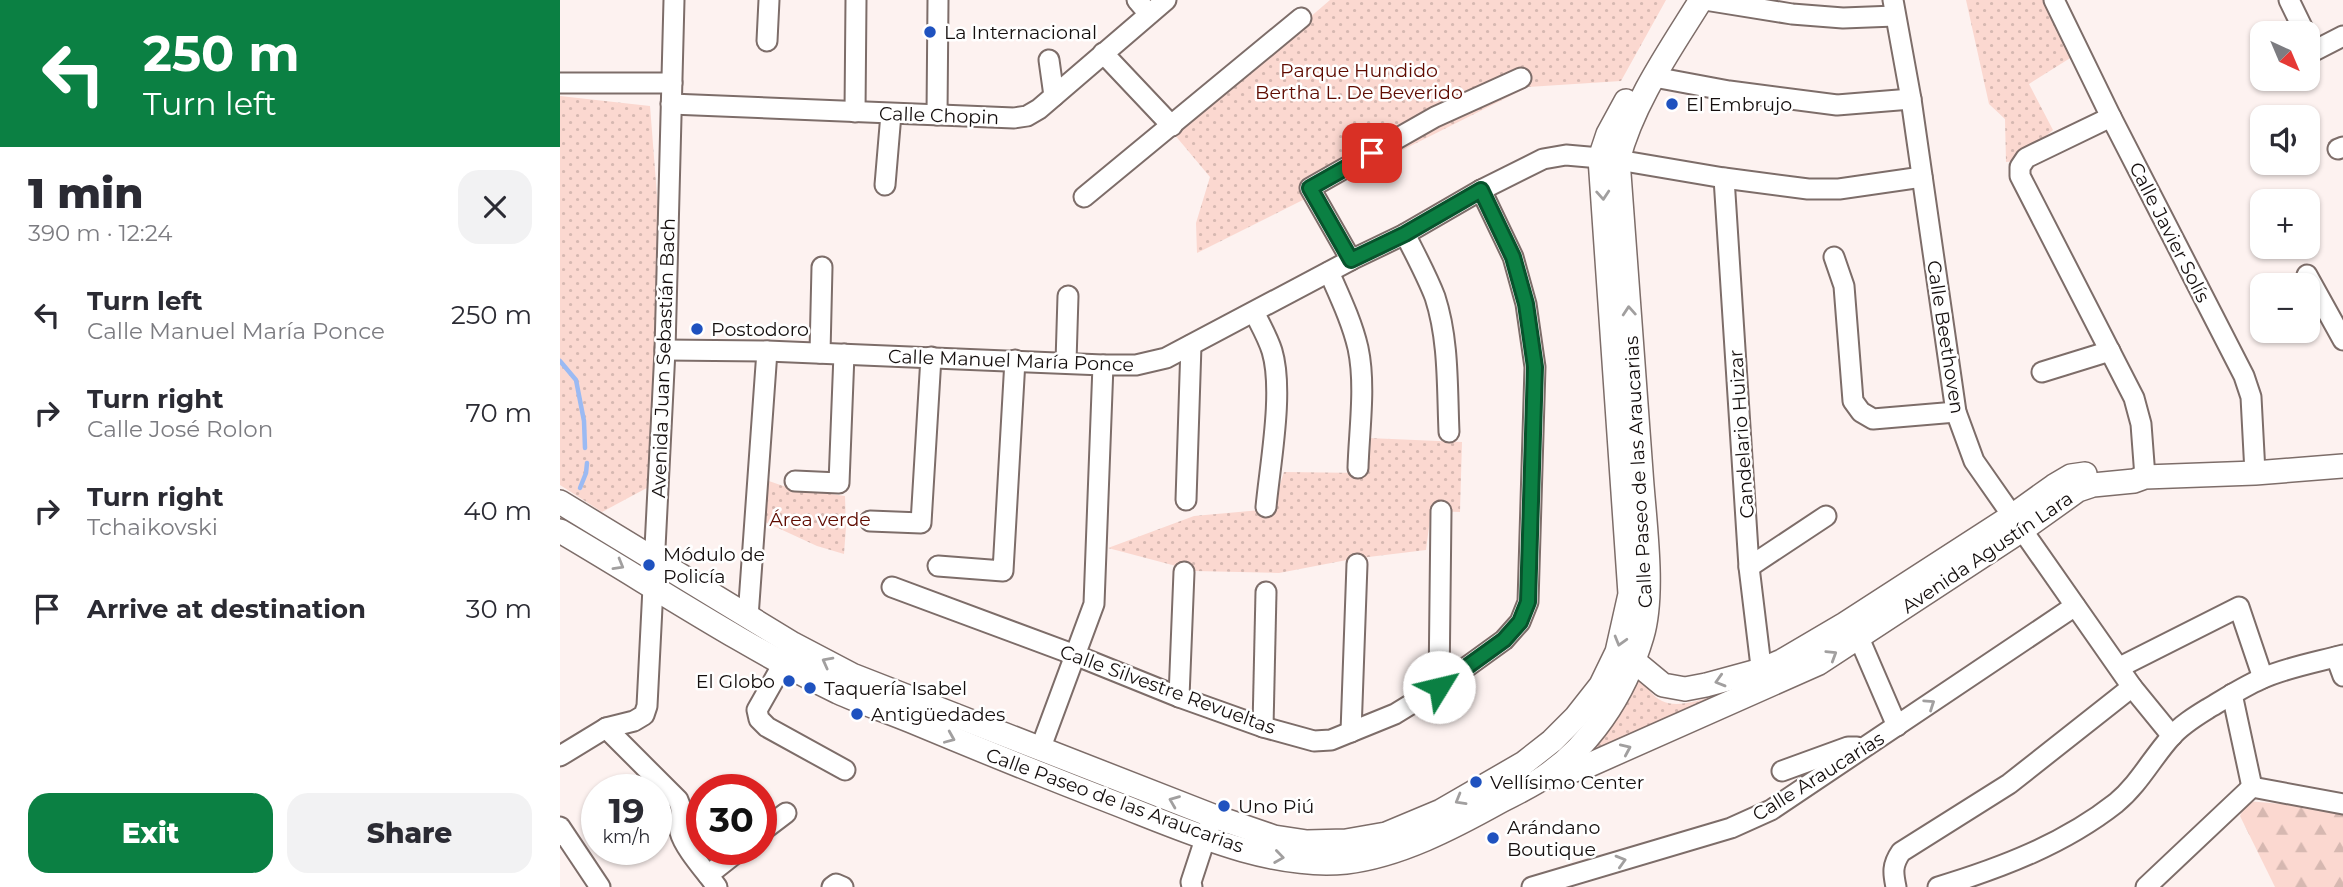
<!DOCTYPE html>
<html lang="en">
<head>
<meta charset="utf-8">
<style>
	body { margin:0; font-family:Montserrat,sans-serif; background:#f2f2f3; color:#2b2b33; height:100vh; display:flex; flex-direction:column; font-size:26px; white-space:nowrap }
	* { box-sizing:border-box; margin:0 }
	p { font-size:23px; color:#7c7c81 }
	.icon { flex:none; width:38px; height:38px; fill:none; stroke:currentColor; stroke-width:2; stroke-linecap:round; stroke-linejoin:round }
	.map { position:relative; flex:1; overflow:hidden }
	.details { display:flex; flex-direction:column; background:#fff; width:560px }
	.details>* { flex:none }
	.banner { background:#0b8043; color:#fff; overflow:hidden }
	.needle { width:46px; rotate:136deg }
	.fabs { position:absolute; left:1690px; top:21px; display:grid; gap:14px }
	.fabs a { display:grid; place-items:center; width:70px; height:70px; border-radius:14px; background:#fff; box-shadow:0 2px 5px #0004; font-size:35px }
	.speed { position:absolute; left:21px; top:774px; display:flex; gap:14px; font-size:35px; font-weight:700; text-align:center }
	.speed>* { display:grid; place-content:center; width:91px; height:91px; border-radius:50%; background:#fff; box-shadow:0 2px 5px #0004; line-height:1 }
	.speed small { font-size:18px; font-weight:400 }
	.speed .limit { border:10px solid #d22; background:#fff; color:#111 }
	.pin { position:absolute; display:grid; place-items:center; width:60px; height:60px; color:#fff; margin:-30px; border-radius:14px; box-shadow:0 4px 10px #0006 }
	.me { position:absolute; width:77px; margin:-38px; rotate:54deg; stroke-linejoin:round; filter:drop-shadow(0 0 5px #0008) }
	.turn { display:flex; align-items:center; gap:24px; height:147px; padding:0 28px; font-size:32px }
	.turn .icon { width:91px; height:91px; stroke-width:2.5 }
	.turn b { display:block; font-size:49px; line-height:60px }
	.round { display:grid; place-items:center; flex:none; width:74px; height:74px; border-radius:21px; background:#f2f2f3 }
	.summary { display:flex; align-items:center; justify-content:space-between; height:119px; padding:0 28px }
	h1 { font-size:42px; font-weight:800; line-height:52px }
	.action { display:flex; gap:14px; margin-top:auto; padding:14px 28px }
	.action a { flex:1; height:80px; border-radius:21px; background:#0b8043; color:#fff; font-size:28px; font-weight:800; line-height:80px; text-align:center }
	.action a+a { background:#f2f2f3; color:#2b2b33 }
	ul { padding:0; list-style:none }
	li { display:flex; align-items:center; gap:21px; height:98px; padding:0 28px }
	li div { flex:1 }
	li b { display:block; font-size:26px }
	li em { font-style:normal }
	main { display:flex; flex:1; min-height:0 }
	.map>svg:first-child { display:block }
	.grass { fill:url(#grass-dots) }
	.forest { fill:url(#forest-firs) }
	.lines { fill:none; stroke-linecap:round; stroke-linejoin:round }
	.stream { stroke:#9bbaf3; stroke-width:4.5 }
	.minor-casing { stroke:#7d6d69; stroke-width:23 }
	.major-casing { stroke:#7d6d69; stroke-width:26 }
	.minor { stroke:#fff; stroke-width:19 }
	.major { stroke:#fff; stroke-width:23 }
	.oneway { stroke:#a19f9f }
	.route-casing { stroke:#07532c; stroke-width:18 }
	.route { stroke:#0b8043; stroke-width:12 }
	.poi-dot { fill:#1f52bf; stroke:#fff; stroke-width:2.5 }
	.labels { text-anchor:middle; stroke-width:5; stroke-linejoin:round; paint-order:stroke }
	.poi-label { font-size:19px; fill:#150f0e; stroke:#fff; text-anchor:start }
	.park-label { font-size:19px; fill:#5f0b00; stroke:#fff }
	.street-label { font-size:19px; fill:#150f0e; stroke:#fff }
</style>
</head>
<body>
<main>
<section class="details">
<div class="banner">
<div class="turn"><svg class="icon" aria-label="left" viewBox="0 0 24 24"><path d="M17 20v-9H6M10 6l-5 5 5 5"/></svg><div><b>250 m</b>Turn left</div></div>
</div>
<div class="summary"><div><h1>1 min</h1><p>390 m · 12:24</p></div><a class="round"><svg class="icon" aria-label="close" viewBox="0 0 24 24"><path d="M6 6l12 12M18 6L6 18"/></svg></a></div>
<ul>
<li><svg class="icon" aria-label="left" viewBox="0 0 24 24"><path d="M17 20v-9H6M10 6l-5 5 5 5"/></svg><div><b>Turn left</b><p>Calle Manuel María Ponce</p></div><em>250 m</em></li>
<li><svg class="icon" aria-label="right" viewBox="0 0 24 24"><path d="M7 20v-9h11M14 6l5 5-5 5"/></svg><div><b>Turn right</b><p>Calle José Rolon</p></div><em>70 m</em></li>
<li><svg class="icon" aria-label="right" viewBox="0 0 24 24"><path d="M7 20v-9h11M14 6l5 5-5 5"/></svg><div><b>Turn right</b><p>Tchaikovski</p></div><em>40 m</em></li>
<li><svg class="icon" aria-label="arrive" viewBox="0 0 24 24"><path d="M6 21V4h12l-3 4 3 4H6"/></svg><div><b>Arrive at destination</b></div><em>30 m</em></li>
</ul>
<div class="action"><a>Exit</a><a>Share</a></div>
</section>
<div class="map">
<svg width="1783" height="887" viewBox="0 0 1783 887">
	<defs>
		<pattern id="grass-dots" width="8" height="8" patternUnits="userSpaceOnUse" patternTransform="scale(1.75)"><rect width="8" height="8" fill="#fbd8d0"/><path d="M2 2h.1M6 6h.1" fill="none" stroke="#d6b8b1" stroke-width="1.8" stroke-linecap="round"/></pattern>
		<pattern id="forest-firs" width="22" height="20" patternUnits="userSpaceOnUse" patternTransform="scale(1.75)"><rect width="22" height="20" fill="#fbd8d0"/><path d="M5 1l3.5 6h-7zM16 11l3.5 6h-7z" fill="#d6b8b1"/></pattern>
	</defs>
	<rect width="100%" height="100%" fill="#fdf2f0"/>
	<!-- grass -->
	<g class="grass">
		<polygon points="770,0 1106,0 1061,81 968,87 637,253 636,223 650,177 614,134"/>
		<polygon points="1406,0 1494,0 1515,55 1469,84 1493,130 1457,161 1446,162 1445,119 1429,104"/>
		<polygon points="0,96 90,106 100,234 96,483 42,512 0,485"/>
		<polygon points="808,438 902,442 900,512 871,511 866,550 792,559 719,573 635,571 548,548 634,516 712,509 724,472 804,473"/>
		<polygon points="206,480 229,488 285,496 286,527 284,554 257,546 205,522"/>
		<path d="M1079 677C1086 686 1092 696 1102 701 1123 712 1166 690 1188 682L1011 765Z"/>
	</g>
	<!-- forest -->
	<polygon class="forest" points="1687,801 1783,809 1783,887 1715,887 1680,816"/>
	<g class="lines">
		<!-- stream -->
		<g class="stream">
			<polyline points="0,361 16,380 24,421 25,448"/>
			<polyline points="20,488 26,473 27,463"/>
		</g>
		<!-- minor casing -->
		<g class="minor-casing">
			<g id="minor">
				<polyline points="577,0 589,14"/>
				<polyline points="1145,0 1232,14 1283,18 1335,16"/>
				<polyline points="1333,0 1351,99 1396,412 1414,461 1572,687 1612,736"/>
				<polyline points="1494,0 1551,117 1684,376 1691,397 1695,473"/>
				<polyline points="1729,0 1745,33"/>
				<polyline points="207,41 209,0"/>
				<polyline points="543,53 612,126"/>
				<polyline points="1748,54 1783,36"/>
				<polyline points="489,60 494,96"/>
				<polyline points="1094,77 1169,91 1277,105 1351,99"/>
				<polyline points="0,83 112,83"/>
				<polyline points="111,104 454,118 467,116 479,109 606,0"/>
				<polyline points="295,112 296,0"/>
				<polyline points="377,115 378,0"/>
				<polyline points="1551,117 1466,158 1460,167 1460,176 1574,398 1581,424 1585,477"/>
				<polyline points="1778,149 1783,147"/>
				<polyline points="1058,160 1164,178 1248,189 1279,189 1362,177"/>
				<polyline points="1164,178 1189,567 1203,683"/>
				<polyline points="325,185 331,114"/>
				<polyline points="524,197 741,18"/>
				<path d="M845 234C855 254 867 276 875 297 889 340 887 387 889 432"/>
				<polyline points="1274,257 1284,286 1293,401 1301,412 1313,419 1396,412"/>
				<polyline points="791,260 750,188 875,117 961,78"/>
				<path d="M769 272C780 297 792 322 798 348 806 385 799 431 798 468"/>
				<polyline points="1747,275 1783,340"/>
				<path d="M694 312C700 324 708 338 712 351 724 391 710 464 706 507"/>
				<polyline points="105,350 207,351 543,365 576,365 606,358 791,260 845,234 921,190 983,159 1006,155 1040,158"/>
				<polyline points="260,353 262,267"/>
				<polyline points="506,362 508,296"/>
				<polyline points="1482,372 1550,351"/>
				<polyline points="235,481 279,483 284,354"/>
				<polyline points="626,500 631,345"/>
				<polyline points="310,521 361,523 371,357"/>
				<polyline points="378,566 443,571 455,360"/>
				<polyline points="1189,567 1266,516"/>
				<polyline points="332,587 515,655 619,697 703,727 754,741 771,740 835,714 879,687 944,640 960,622 968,602 975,367 966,304 953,257 921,190"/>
				<polyline points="188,617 207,351"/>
				<polyline points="1299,638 1337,726"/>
				<polyline points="1776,657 1783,676"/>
				<polyline points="223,664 197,710 199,719 207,727 285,770"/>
				<polyline points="1560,667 1679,607 1703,678"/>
				<polyline points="879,687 881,511"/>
				<polyline points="1672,694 1692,787"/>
				<polyline points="619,697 624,572"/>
				<polyline points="703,727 706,592"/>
				<path d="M46 728 118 800C125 814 117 819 120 832 124 848 147 873 157 887"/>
				<polyline points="791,732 797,564"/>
				<polyline points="481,747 534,604 543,365"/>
				<polyline points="0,756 46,728 74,721 84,715 87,706 105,350 114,0"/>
				<polyline points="1222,771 1288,747 1297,747"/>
				<polyline points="1692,787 1783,804"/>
				<polyline points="0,827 40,887"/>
				<polyline points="201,832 226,813"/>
				<polyline points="148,875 181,849"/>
				<polyline points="272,887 276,884 283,887"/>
				<polyline points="632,887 631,882 650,824"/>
				<polyline points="972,887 1171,828 1211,810 1515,606"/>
				<path d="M1336 887C1333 873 1332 865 1341 852L1449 784 1572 687"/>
				<path d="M1378 887C1441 868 1504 844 1556 803 1579 784 1592 758 1611 737 1621 725 1636 716 1649 708 1666 698 1683 687 1701 679 1724 668 1757 662 1783 655"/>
				<polyline points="1586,887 1692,787"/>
			</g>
		</g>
		<!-- major casing -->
		<g class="major-casing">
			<g id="major">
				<polyline points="0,502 233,644 292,675 653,816 714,837 747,842 786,841 826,834 881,811 964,763 992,741 1015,718 1041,685 1057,652 1070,594 1040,158 1048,134 1066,101"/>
				<path d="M0 531C92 585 182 645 278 692 302 703 327 711 351 721 418 749 485 776 552 802 622 829 710 870 786 862 839 856 894 827 939 802 952 795 965 789 978 781 1029 749 1065 694 1082 636 1095 592 1084 519 1081 472 1073 368 1066 264 1058 160 1073 102 1110 50 1141 0"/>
				<polyline points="1074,661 1103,685 1125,689 1146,685 1201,670 1222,661 1285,624 1452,516 1494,486 1511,476 1525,474"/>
				<polyline points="992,777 1027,766 1259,663 1462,530 1518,490 1533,485 1574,481 1585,477 1695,473 1783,466"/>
			</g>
		</g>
		<!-- minor -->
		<use href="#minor" class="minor"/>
		<!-- major -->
		<use href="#major" class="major"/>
	</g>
	<!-- one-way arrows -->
	<defs><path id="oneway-chevron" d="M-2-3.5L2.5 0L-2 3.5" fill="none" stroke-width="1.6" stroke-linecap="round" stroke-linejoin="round" transform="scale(1.75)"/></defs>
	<g class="oneway">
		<use href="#oneway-chevron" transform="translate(1043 195) rotate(86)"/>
		<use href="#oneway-chevron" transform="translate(1069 311) rotate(-94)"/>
		<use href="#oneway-chevron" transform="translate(59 565) rotate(30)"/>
		<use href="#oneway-chevron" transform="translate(1060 641) rotate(106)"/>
		<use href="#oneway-chevron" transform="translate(1272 655) rotate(-32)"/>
		<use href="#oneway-chevron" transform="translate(267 662) rotate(-152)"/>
		<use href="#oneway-chevron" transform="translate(1160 681) rotate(164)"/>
		<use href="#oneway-chevron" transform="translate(1370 704) rotate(-34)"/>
		<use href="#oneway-chevron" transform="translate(390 738) rotate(23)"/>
		<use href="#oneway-chevron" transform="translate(1066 749) rotate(-24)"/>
		<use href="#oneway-chevron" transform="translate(900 800) rotate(150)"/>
		<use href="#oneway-chevron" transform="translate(614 801) rotate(-158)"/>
		<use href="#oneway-chevron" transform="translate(719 857) rotate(8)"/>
		<use href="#oneway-chevron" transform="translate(1061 861) rotate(-16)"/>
	</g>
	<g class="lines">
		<!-- route casing -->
		<g class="route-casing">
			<polyline id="route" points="812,153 750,188 791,260 845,234 921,190 953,257 966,304 975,367 968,602 960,622 944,640 879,687"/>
		</g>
		<!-- route -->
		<use href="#route" class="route"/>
	</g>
	<!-- markers -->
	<g class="poi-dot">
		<circle cx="370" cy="32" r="7"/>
		<circle cx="1112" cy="104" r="7"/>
		<circle cx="137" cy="329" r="7"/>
		<circle cx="89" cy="565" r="7"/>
		<circle cx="229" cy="681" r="7"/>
		<circle cx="250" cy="688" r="7"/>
		<circle cx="297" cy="714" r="7"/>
		<circle cx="916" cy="782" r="7"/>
		<circle cx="664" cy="806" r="7"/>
		<circle cx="933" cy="838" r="7"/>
	</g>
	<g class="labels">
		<!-- poi labels -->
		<g class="poi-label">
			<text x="384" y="39">La Internacional</text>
			<text x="1126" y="111">El Embrujo</text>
			<text x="151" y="336">Postodoro</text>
			<text x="103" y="561">Módulo de<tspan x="103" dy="22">Policía</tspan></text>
			<text x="215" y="688" text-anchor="end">El Globo</text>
			<text x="264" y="695">Taquería Isabel</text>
			<text x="311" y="721">Antigüedades</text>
			<text x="930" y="789">Vellísimo Center</text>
			<text x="678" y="813">Uno Piú</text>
			<text x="947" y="834">Arándano<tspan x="947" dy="22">Boutique</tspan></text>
		</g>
		<!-- park labels -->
		<g class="park-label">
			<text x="799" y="77">Parque Hundido<tspan x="799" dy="22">Bertha L. De Beverido</tspan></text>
			<text x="260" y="526">Área verde</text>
		</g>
		<!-- street labels -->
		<g class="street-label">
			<text transform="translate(379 115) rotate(2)" y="7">Calle Chopin</text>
			<text transform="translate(1610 232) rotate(63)" y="7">Calle Javier Solís</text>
			<text transform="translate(1386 337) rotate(81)" y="7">Calle Beethoven</text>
			<text transform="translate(103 358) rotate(-88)" y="7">Avenida Juan Sebastián Bach</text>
			<text transform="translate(451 360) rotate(2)" y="7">Calle Manuel María Ponce</text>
			<text transform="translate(1181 434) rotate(-94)" y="7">Candelario Huizar</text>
			<text transform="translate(1078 472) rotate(-93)" y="7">Calle Paseo de las Araucarias</text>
			<text transform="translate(1427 552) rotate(-34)" y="7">Avenida Agustín Lara</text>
			<text transform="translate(608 689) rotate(20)" y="7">Calle Silvestre Revueltas</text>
			<text transform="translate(1258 776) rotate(-32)" y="7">Calle Araucarias</text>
			<text transform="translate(555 800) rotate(20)" y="7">Calle Paseo de las Araucarias</text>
		</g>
	</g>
</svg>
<div class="fabs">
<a><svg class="needle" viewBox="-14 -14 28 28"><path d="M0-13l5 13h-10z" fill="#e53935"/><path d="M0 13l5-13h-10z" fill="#7c7c81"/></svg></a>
<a><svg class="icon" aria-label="sound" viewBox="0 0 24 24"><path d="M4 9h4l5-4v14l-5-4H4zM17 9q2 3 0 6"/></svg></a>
<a>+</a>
<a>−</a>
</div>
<div class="speed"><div>19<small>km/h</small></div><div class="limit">30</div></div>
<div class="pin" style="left:812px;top:153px;background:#d93025"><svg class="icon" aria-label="arrive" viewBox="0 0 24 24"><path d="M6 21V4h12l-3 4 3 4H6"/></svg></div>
<svg class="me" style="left:879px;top:687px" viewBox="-20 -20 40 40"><circle r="19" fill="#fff"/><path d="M0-13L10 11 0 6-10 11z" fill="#0b8043"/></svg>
</div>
</main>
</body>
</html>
